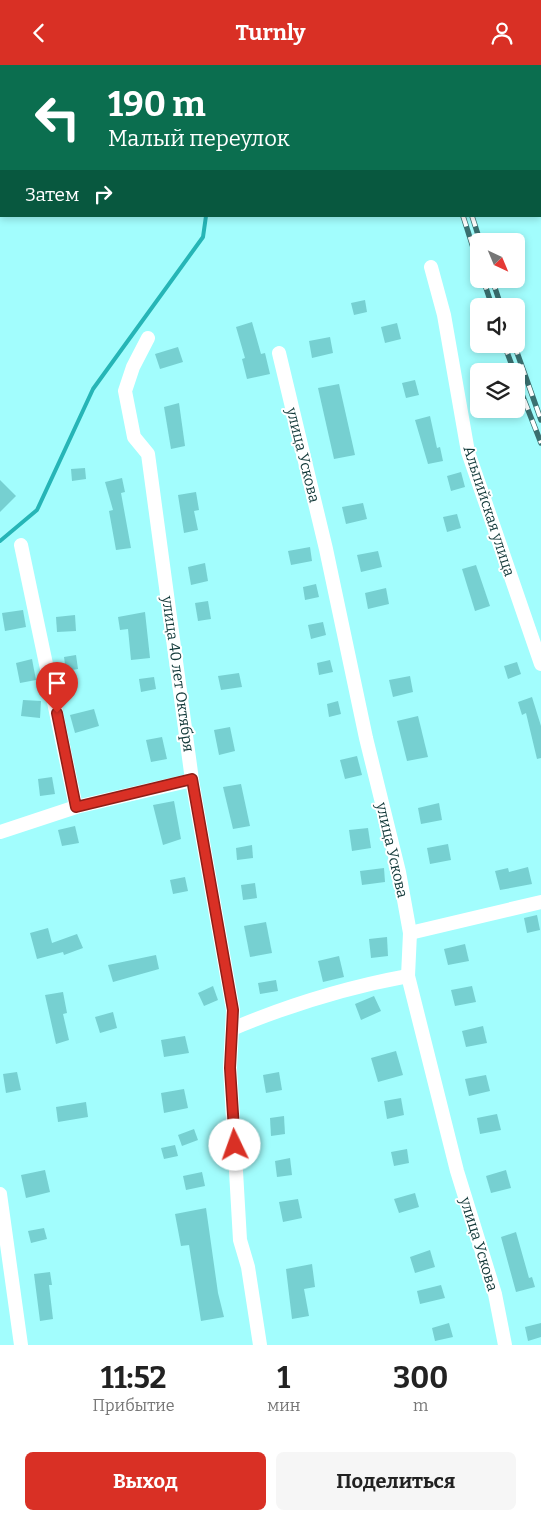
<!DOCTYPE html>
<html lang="ru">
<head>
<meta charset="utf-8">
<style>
	body { margin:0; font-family:Bitter,serif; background:#f6f6f6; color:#222; height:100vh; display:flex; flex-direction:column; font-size:19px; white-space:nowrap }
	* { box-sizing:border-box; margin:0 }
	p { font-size:16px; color:#767676 }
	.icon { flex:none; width:28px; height:28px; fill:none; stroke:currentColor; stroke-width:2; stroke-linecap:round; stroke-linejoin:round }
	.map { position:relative; height:1280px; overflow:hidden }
	.panel { display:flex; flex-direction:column; background:#fff; flex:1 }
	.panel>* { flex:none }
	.top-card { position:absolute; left:0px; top:0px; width:541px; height:152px; box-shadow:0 2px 8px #0003; background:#0b6e4f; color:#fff; overflow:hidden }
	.needle { width:32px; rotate:136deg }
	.tools { position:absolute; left:470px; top:168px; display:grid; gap:10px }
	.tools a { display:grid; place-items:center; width:55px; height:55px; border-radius:8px; background:#fff; box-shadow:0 2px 8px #0003; font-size:25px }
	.pin { position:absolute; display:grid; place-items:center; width:42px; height:42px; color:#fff; margin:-51px -21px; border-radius:50% 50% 50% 0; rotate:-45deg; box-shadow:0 0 5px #0007 }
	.pin .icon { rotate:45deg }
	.me { position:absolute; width:55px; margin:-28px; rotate:357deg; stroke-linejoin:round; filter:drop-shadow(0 0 4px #0008) }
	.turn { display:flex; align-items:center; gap:18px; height:105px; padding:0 25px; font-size:22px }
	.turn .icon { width:65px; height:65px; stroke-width:2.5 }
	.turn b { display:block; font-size:35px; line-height:42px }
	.then { display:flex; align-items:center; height:48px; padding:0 25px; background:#0003; gap:10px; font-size:19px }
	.eta { display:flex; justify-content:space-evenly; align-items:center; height:85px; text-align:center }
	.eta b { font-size:30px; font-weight:700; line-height:35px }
	.action { display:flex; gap:10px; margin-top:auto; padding:10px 25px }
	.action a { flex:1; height:58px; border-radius:8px; background:#d93025; color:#fff; font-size:20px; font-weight:700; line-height:58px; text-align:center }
	.action a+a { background:#f6f6f6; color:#222 }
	header { display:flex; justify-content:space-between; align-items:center; height:65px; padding:0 25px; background:#d93025; color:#fff; font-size:22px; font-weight:700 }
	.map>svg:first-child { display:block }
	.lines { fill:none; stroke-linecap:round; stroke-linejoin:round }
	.stream { stroke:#26b5b6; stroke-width:4 }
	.building { fill:#76d0d1 }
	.street { stroke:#fff; stroke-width:14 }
	.rail-casing { stroke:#3a7070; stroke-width:5.5 }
	.rail { stroke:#fff; stroke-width:4; stroke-dasharray:11; stroke-linecap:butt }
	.route-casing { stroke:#8d1f18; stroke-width:12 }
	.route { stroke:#d93025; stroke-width:9 }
	.labels { text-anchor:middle; stroke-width:4; stroke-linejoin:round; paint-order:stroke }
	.street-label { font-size:15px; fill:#123939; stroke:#fff }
</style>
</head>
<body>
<header><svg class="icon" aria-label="back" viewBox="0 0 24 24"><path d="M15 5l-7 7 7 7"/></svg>Turnly<svg class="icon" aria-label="person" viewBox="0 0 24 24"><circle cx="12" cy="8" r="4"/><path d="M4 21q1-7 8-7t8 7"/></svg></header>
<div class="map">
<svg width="541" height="1280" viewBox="0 0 541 1280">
	<rect width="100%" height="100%" fill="#a2fdfd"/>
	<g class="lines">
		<!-- stream -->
		<g class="stream">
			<polyline points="129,0 130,1"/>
			<polyline points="0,476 37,445 93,324 203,172 206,151"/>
		</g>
	</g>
	<!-- building -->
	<g class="building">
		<polygon points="365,235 367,247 354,250 351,238"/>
		<polygon points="252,257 261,289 265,288 270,309 247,314 242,294 245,293 236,262"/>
		<polygon points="397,258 401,274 385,278 381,262"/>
		<polygon points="330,272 333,288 312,293 309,276"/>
		<polygon points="178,282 183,297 160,304 155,289"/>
		<polygon points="415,315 419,330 406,333 402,318"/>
		<polygon points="339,319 355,390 334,394 318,323"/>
		<polygon points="179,338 185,381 171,384 164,342"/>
		<polygon points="430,351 437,383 440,382 443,396 428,399 415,355"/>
		<polygon points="85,403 86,414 72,416 71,404"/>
		<polygon points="461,407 465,422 451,426 447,411"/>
		<polygon points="122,413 125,427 121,428 131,483 116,485 109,446 113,445 105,417"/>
		<polygon points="0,415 16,431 0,447"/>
		<polygon points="196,427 199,445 194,446 198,465 184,468 178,430"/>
		<polygon points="363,438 367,454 346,459 342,442"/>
		<polygon points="457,449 461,463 447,467 443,452"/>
		<polygon points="310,482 312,496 291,500 288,486"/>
		<polygon points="378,486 382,502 361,507 357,490"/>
		<polygon points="205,498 208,516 191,520 188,502"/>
		<polygon points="476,500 490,541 475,546 462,504"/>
		<polygon points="316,519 319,532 305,535 303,522"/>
		<polygon points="386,523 389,539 368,544 365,528"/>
		<polygon points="208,536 211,554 198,556 195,538"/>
		<polygon points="23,545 26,562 5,566 2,548"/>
		<polygon points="145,547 150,593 131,595 128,564 120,565 118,552"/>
		<polygon points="75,550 76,566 57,567 56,552"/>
		<polygon points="323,557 326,570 311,574 308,560"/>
		<polygon points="76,590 78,604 66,606 64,592"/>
		<polygon points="32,594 36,615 20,618 16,598"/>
		<polygon points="330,595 333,607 319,610 317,598"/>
		<polygon points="517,597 521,609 508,614 504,601"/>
		<polygon points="239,608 242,622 221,625 218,611"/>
		<polygon points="410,611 413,627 393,632 389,615"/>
		<polygon points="154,612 156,624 141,627 139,614"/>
		<polygon points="532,632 541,661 541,693 537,694 526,648 522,650 518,637"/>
		<polygon points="23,635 41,636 40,653 21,651"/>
		<polygon points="338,636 341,649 329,652 327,639"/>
		<polygon points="94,644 99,661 75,668 70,650"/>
		<polygon points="418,651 428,692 407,696 397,656"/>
		<polygon points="230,662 235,686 219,690 214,665"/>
		<polygon points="162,672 167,694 151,697 146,675"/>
		<polygon points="357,691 362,710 345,714 340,695"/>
		<polygon points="52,712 55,729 40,731 38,714"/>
		<polygon points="241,719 250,761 233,764 223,722"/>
		<polygon points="174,736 181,774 163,780 153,740"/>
		<polygon points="439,738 442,755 421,759 418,743"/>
		<polygon points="75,761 79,778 62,781 58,765"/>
		<polygon points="368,763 371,783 352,786 349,765"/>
		<polygon points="448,779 451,795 430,799 427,783"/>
		<polygon points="252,780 253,793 237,795 236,783"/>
		<polygon points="528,802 532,819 500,825 495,806 508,803 509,807"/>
		<polygon points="384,803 385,817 362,820 360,806"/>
		<polygon points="185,812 188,826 173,829 170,815"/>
		<polygon points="255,818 257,833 243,835 241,820"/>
		<polygon points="537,850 540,865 527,868 524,853"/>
		<polygon points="266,857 272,888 250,892 244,861"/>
		<polygon points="48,863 52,878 77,869 83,883 64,890 63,887 37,894 30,868"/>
		<polygon points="387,872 388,891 371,893 369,874"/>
		<polygon points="465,879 469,896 448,900 444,884"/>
		<polygon points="156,890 159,904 113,917 108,900"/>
		<polygon points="339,891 344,912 323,917 318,896"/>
		<polygon points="276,915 278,926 260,929 258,918"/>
		<polygon points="213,921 218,935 204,941 198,928"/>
		<polygon points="472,921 476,937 455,941 451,925"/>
		<polygon points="63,927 67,948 63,949 69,975 56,979 45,930"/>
		<polygon points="374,931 381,946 361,955 355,939"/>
		<polygon points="113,947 117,963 100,968 95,952"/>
		<polygon points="483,961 487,978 466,982 462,966"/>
		<polygon points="185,971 189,988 164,992 161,975"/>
		<polygon points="396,986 403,1010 378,1017 371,993"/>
		<polygon points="17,1007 21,1025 6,1028 3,1009"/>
		<polygon points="279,1007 282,1025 266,1028 263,1010"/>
		<polygon points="486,1010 490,1026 469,1031 465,1014"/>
		<polygon points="184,1024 188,1043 164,1048 161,1028"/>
		<polygon points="401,1033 404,1050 387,1054 384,1036"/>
		<polygon points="86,1037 88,1052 58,1057 56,1042"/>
		<polygon points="497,1049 501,1065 480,1069 477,1053"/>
		<polygon points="284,1051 285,1069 271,1071 270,1053"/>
		<polygon points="194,1064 198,1075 182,1081 178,1070"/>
		<polygon points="175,1080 178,1091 164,1094 161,1083"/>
		<polygon points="407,1084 409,1098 394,1101 391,1087"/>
		<polygon points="290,1093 292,1110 277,1112 275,1096"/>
		<polygon points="45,1105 50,1127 26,1133 21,1110"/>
		<polygon points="506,1105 511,1123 491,1128 486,1111"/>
		<polygon points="202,1107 205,1121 186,1125 183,1111"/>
		<polygon points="415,1128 419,1142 399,1148 394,1134"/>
		<polygon points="298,1134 302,1153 283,1157 279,1137"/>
		<polygon points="206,1143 218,1228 224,1252 201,1256 189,1180 181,1181 175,1149"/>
		<polygon points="44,1163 47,1174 31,1178 28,1166"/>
		<polygon points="516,1167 529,1213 532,1212 535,1222 516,1227 501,1172"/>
		<polygon points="430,1185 435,1202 415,1208 410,1192"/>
		<polygon points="312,1199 315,1222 304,1224 309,1251 292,1254 286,1204"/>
		<polygon points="50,1207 52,1220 49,1220 53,1254 40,1256 34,1209"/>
		<polygon points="441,1220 445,1233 420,1239 417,1226"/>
		<polygon points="449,1258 453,1272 435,1276 432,1263"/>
		<polygon points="541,1258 541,1272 528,1276 525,1262"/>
	</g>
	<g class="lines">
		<!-- street -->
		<g class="street">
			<polyline points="431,202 444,250 468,387 541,599"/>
			<polyline points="148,273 133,302 125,326 134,372 148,389 192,715 233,945 230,1003 240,1175 248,1202 260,1280"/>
			<polyline points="279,288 326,484 366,673 399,807 410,868 408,911 457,1106 495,1229 505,1280"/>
			<polyline points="21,480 76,742"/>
			<polyline points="0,767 76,742 192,715"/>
			<polyline points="410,868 541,837"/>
			<path d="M232 964C289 940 348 922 408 911"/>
			<polyline points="0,1129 21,1280"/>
		</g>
		<!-- rail casing -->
		<g class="rail-casing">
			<g id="rail">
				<polyline points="413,0 413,1"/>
				<polyline points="463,151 479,201"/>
				<polyline points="472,151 480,176"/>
				<polyline points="483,214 492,241"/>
				<polyline points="492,214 501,241"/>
				<polyline points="504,279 514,306"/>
				<polyline points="514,279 541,355"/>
				<polyline points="516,314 541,378"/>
			</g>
		</g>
		<!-- rail -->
		<use href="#rail" class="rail"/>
	</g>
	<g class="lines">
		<!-- route casing -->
		<g class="route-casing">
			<polyline id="route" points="57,648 76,742 192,714 233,945 230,1003 235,1080"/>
		</g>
		<!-- route -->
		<use href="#route" class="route"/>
	</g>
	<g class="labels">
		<!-- street labels -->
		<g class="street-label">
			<text transform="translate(303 390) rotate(76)" y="5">улица Ускова</text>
			<text transform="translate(489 446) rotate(72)" y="5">Альпийская улица</text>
			<text transform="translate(178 609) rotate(82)" y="5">улица 40 лет Октября</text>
			<text transform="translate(392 785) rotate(77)" y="5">улица Ускова</text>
			<text transform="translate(479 1179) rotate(73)" y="5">улица Ускова</text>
		</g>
	</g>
</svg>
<div class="tools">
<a><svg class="needle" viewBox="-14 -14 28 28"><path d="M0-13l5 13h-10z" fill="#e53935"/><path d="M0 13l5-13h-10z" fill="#767676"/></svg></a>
<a><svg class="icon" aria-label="sound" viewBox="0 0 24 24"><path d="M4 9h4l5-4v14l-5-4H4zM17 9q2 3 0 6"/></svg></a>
<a><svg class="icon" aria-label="layers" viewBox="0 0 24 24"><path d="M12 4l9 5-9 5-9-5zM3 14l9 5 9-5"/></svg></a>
</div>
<div class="pin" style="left:57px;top:648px;background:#d93025"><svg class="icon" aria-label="arrive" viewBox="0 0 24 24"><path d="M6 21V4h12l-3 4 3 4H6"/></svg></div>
<svg class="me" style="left:235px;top:1080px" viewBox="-20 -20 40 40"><circle r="19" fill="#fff"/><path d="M0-13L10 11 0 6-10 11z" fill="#d93025"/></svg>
<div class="top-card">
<div class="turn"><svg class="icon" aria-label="left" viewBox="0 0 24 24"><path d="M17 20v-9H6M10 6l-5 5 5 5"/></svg><div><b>190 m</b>Малый переулок</div></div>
<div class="then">Затем<svg class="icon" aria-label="right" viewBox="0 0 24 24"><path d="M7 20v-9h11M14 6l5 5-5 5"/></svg></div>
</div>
</div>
<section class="panel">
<div class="eta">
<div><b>11:52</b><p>Прибытие</p></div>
<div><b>1</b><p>мин</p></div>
<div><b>300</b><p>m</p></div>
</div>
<div class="action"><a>Выход</a><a>Поделиться</a></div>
</section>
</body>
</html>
